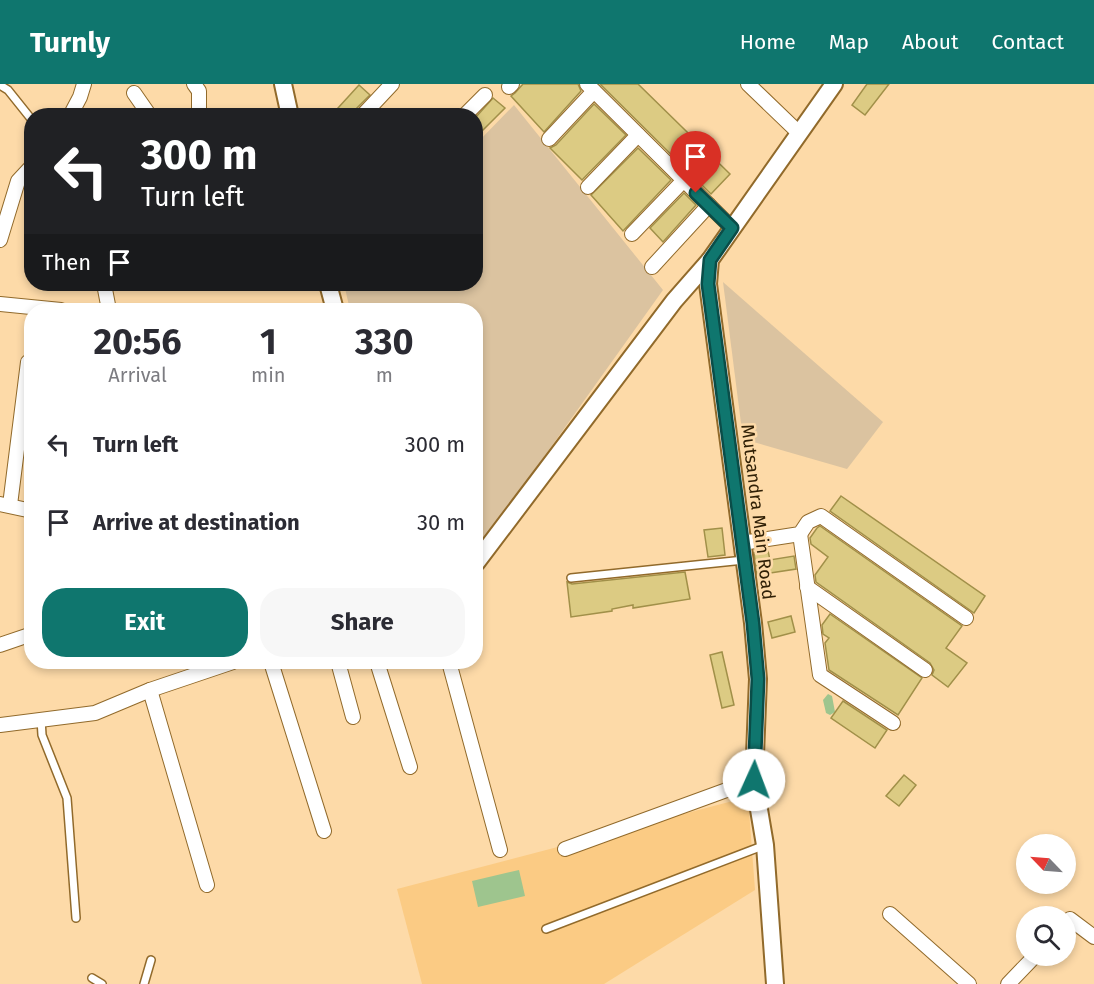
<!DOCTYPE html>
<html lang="en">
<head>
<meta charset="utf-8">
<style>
	body { margin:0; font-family:"Fira Sans",sans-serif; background:#f7f7f7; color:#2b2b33; height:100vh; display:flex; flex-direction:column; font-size:22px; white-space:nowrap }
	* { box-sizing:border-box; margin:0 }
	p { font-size:20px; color:#7c7c81 }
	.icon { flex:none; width:33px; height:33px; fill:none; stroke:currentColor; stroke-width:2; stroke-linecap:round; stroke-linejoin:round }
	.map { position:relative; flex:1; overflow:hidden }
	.panel { position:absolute; left:24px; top:219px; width:459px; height:366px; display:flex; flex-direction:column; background:#fff; border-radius:24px; box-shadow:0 3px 9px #0003 }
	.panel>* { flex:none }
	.top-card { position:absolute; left:24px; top:24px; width:459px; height:183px; border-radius:24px; box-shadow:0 3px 9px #0003; background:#202124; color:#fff; overflow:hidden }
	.needle { width:39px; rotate:295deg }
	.buttons { position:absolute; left:1016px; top:750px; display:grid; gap:12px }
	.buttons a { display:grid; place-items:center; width:60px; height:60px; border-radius:50%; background:#fff; box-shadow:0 3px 9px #0003; font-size:30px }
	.pin { position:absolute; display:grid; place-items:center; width:51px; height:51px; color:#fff; margin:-62px -26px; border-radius:50% 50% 50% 0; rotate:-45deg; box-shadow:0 0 6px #0007 }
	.pin .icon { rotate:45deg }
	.me { position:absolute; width:66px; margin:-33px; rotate:2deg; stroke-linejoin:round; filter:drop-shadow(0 0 4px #0008) }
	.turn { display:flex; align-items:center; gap:21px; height:126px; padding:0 18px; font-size:27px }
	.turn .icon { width:78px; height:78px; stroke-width:2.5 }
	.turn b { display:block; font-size:42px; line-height:51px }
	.then { display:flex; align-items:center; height:57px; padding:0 18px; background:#0003; gap:12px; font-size:22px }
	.eta { display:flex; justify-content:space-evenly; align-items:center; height:102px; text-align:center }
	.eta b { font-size:36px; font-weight:700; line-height:42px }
	.button { display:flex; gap:12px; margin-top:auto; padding:12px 18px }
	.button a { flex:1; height:69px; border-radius:24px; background:#0f766e; color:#fff; font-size:24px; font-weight:700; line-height:69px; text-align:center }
	.button a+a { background:#f7f7f7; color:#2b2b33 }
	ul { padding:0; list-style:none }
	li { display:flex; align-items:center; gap:18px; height:78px; padding:0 18px }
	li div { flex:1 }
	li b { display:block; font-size:22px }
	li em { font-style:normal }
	header { display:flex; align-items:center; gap:36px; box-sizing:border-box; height:84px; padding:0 30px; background:#0f766e; color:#fff }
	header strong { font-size:28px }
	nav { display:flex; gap:33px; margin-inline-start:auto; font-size:21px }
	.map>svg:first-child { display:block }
	.built { fill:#fbcb84 }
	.green { fill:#dbc3a0 }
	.water { fill:#9ec58e }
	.building { fill:#dccb83; stroke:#a19049; stroke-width:1.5 }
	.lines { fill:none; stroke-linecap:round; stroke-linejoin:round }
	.service-casing { stroke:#916a2b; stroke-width:10 }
	.minor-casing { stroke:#916a2b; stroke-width:16 }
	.tertiary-casing { stroke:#916a2b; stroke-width:20 }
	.service { stroke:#fff; stroke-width:7 }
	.minor { stroke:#fff; stroke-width:14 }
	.tertiary { stroke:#fff; stroke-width:16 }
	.route-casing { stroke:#0a4d48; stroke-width:15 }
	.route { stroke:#0f766e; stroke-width:10 }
	.labels { text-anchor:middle; stroke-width:5; stroke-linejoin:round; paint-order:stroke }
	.street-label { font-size:18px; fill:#302006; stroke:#fddaa8 }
</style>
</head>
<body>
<header>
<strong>Turnly</strong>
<nav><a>Home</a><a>Map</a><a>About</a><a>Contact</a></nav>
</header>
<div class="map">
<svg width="1094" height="900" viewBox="0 0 1094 900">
	<rect width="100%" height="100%" fill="#fddaa8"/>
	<!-- built -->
	<polygon class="built" points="748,713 755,806 604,900 422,900 397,805"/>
	<!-- green -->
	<g class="green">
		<polygon points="514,21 663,206 476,468 476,226 350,226 344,200 476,200 476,60"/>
		<polygon points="723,198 883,338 847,385 743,355"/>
	</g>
	<!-- water -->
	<g class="water">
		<polygon points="828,610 832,612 835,628 830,631 826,629 823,616"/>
		<polygon points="519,786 525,812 478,823 472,797"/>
	</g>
	<!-- building -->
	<g class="building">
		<polygon points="523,0 578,0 581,7 544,48 511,12 515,9"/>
		<polygon points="600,0 638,0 730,90 711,110"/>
		<polygon points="867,0 889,0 865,31 852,21"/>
		<polygon points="359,1 370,11 355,26 353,32 346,32 338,24"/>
		<polygon points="493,14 505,24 476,53 476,33"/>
		<polygon points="594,20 626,51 582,96 550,64 556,61"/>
		<polygon points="638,64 671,96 623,147 591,111"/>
		<polygon points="684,109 696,121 663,158 650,144"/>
		<polygon points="841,412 985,512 974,529 830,427"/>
		<polygon points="820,442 962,542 946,564 967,579 948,603 932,591 934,586 930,579 816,498 815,491 828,473 811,460 810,454 817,444"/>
		<polygon points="722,444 725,471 708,473 704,446"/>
		<polygon points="768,467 770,476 794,472 796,485 757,491 754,469"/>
		<polygon points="685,488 690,515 633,524 633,521 612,525 612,527 571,533 567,498 572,500"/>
		<polygon points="830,530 922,594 898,631 829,586 825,559 829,554 823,550 822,541"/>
		<polygon points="791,532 795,548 772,554 768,538"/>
		<polygon points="722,568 734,621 722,624 710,571"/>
		<polygon points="843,617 887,646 875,664 831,634"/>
		<polygon points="904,691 916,701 899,722 886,712"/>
	</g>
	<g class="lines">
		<!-- service casing -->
		<g class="service-casing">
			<g id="service">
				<polyline points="0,1 8,6 32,36"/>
				<polyline points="571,494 744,476"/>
				<polyline points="41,635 42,651 67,714 76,834"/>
				<polyline points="546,845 765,761"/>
				<polyline points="92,894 102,900"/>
				<polyline points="144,900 151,876"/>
			</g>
		</g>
		<!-- minor casing -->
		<g class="minor-casing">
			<g id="minor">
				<polyline points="194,0 199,7 199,32"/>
				<polyline points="587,0 732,144"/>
				<polyline points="748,0 799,49"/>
				<polyline points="509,3 512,0"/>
				<polyline points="134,9 150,32"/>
				<polyline points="70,32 80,13 84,0"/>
				<polyline points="362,32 392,0"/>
				<polyline points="464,32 485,11"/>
				<polyline points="549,55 594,7"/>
				<polyline points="588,103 638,51"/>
				<polyline points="632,150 684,96"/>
				<polyline points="0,156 18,97 32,82"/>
				<polyline points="652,183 709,121"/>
				<polyline points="104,200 109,226"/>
				<polyline points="0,220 61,226"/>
				<polyline points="0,420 32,427"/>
				<polyline points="10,421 28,278 32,279"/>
				<polyline points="800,450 820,591 893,639"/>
				<polyline points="742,459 800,450 808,438 821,432 966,534"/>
				<polyline points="807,503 925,586"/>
				<polyline points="0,561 32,550"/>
				<polyline points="271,578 324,747"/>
				<polyline points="338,578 353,633"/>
				<polyline points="377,578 410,683"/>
				<polyline points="449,578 500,766"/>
				<polyline points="150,606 207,801"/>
				<polyline points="0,641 95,629 150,606 233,578"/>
				<polyline points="565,765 754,696"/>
				<polyline points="890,830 969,900"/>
				<polyline points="1065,840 1070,835 1094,853"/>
				<polyline points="1008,900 1035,872"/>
			</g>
		</g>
		<!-- tertiary casing -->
		<g class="tertiary-casing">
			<g id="tertiary">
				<polyline points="283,0 290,32"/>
				<polyline points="328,200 335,226"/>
				<polyline points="476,479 674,217 710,176"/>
				<polyline points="775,900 765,761 754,696 758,595 753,539 708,200 710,176 834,0"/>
			</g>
		</g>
		<!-- service -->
		<use href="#service" class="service"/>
		<!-- minor -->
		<use href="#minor" class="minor"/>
		<!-- tertiary -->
		<use href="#tertiary" class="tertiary"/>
	</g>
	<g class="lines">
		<!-- route casing -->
		<g class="route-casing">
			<polyline id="route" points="696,109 732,144 710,176 708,200 753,539 758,595 754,696"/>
		</g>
		<!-- route -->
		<use href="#route" class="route"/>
	</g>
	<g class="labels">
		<!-- street labels -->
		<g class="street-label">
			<text transform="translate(758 428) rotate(83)" y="6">Mutsandra Main Road</text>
		</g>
	</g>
</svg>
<div class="buttons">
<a><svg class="needle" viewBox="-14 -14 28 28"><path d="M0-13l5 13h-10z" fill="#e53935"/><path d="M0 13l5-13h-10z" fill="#7c7c81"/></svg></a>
<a><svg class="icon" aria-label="search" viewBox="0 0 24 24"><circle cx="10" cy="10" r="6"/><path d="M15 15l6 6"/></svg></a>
</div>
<div class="pin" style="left:696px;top:109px;background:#d93025"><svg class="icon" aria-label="arrive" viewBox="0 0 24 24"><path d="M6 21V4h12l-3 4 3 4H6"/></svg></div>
<svg class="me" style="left:754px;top:696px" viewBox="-20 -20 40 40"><circle r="19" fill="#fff"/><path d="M0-13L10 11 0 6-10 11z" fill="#0f766e"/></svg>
<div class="top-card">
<div class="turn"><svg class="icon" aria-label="left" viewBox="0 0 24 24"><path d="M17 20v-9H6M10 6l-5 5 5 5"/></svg><div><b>300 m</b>Turn left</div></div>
<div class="then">Then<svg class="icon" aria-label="arrive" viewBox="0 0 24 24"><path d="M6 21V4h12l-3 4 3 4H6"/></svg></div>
</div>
<section class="panel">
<div class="eta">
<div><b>20:56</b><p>Arrival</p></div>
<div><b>1</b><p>min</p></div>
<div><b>330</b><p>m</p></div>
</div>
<ul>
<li><svg class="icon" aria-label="left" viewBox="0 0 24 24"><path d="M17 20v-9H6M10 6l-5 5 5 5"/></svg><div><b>Turn left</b></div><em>300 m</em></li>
<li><svg class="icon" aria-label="arrive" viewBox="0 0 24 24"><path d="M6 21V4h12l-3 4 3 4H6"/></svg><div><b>Arrive at destination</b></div><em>30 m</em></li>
</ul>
<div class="button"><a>Exit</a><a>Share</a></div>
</section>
</div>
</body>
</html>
